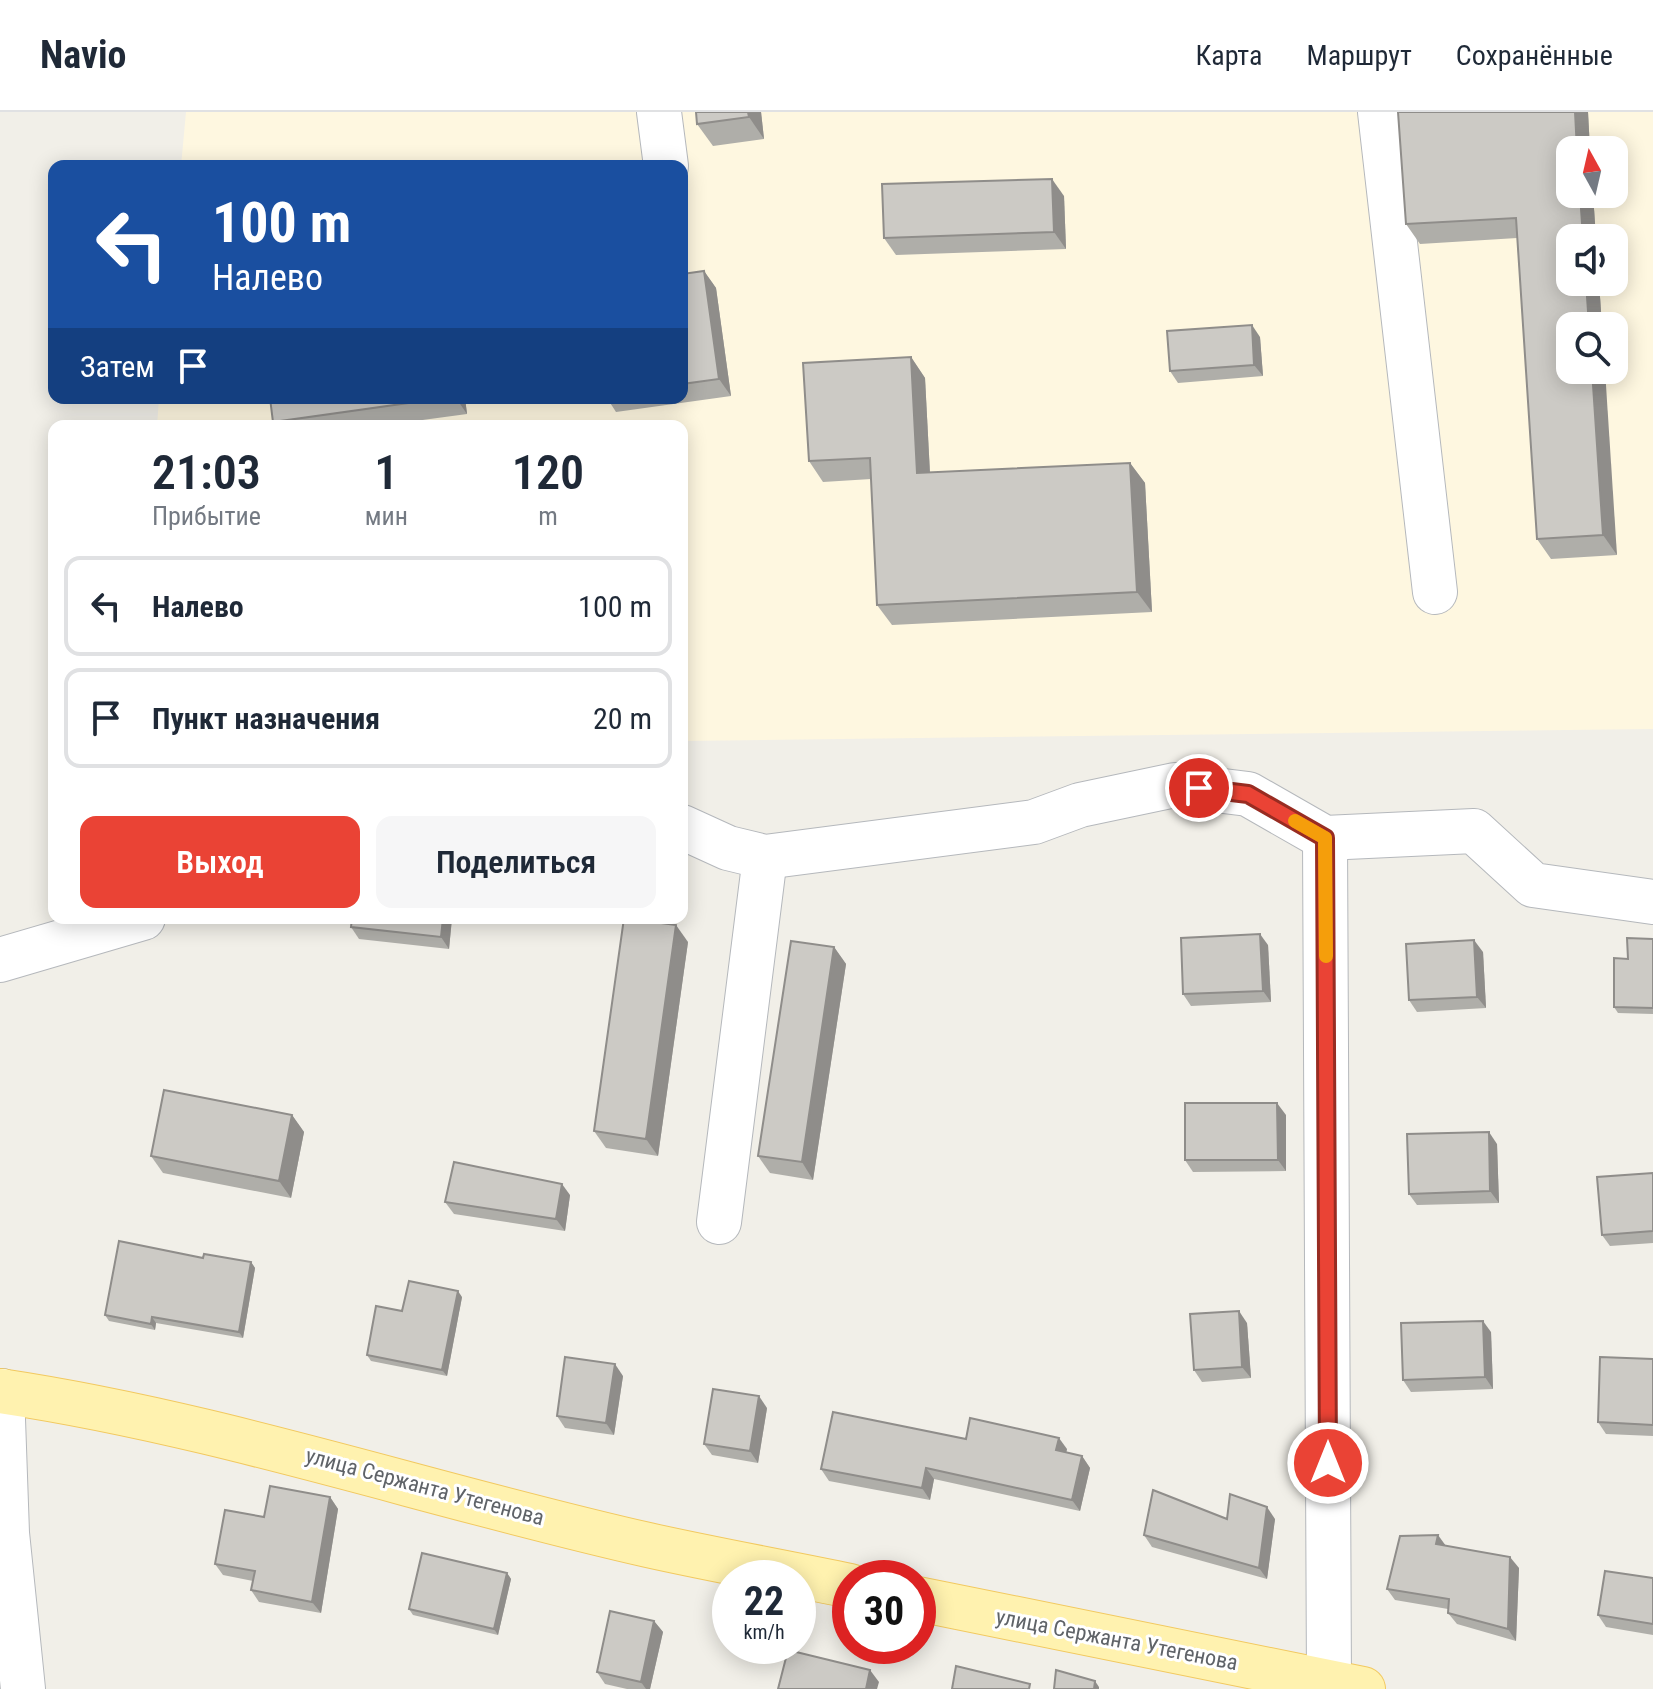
<!DOCTYPE html>
<html lang="ru">
<head>
<meta charset="utf-8">
<style>
	body { margin:0; font-family:"Roboto Condensed",sans-serif; background:#f6f6f7; color:#1f2937; height:100vh; display:flex; flex-direction:column; font-size:30px; white-space:nowrap }
	* { box-sizing:border-box; margin:0 }
	p { font-size:26px; color:#747a83 }
	.icon { flex:none; width:44px; height:44px; fill:none; stroke:currentColor; stroke-width:2; stroke-linecap:round; stroke-linejoin:round }
	.map { position:relative; flex:1; overflow:hidden }
	.sheet { position:absolute; left:48px; top:308px; width:640px; height:504px; display:flex; flex-direction:column; background:#fff; border-radius:16px; box-shadow:0 4px 20px #0003 }
	.sheet>* { flex:none }
	.guide { position:absolute; left:48px; top:48px; width:640px; height:244px; border-radius:16px; box-shadow:0 4px 20px #0003; background:#1a4fa0; color:#fff; overflow:hidden }
	.needle { width:52px; rotate:352deg }
	.buttons { position:absolute; left:1556px; top:24px; display:grid; gap:16px }
	.buttons a { display:grid; place-items:center; width:72px; height:72px; border-radius:16px; background:#fff; box-shadow:0 4px 20px #0003; font-size:40px }
	.speed { position:absolute; left:712px; top:1448px; display:flex; gap:16px; font-size:40px; font-weight:700; text-align:center }
	.speed>* { display:grid; place-content:center; width:104px; height:104px; border-radius:50%; background:#fff; box-shadow:0 4px 20px #0003; line-height:1 }
	.speed small { font-size:20px; font-weight:400 }
	.speed .limit { border:12px solid #d22; background:#fff; color:#111 }
	.pin { position:absolute; display:grid; place-items:center; width:68px; height:68px; color:#fff; margin:-34px; border:4px solid #fff; border-radius:50%; box-shadow:0 2px 8px #0007 }
	.me { position:absolute; width:88px; margin:-44px; rotate:0deg; stroke-linejoin:round; filter:drop-shadow(0 0 6px #0008) }
	.turn { display:flex; align-items:center; gap:28px; height:168px; padding:0 32px; font-size:36px }
	.turn .icon { width:104px; height:104px; stroke-width:2.5 }
	.turn b { display:block; font-size:56px; line-height:68px }
	.then { display:flex; align-items:center; height:76px; padding:0 32px; background:#0003; gap:16px; font-size:30px }
	.eta { display:flex; justify-content:space-evenly; align-items:center; height:136px; text-align:center }
	.eta b { font-size:48px; font-weight:600; line-height:56px }
	.primary-button { display:flex; gap:16px; margin-top:auto; padding:16px 32px }
	.primary-button a { flex:1; height:92px; border-radius:16px; background:#ea4335; color:#fff; font-size:32px; font-weight:600; line-height:92px; text-align:center }
	.primary-button a+a { background:#f6f6f7; color:#1f2937 }
	ul { padding:0; list-style:none }
	li { display:flex; align-items:center; gap:24px; height:100px; margin:0 16px 12px; padding:0 16px; border:4px solid #e0e1e3; border-radius:16px }
	li div { flex:1 }
	li b { display:block; font-size:30px }
	li em { font-style:normal }
	header { display:flex; align-items:center; gap:48px; box-sizing:border-box; height:112px; padding:0 40px; background:#fff; border-bottom:2px solid #e0e1e3 }
	header strong { font-size:38px }
	nav { display:flex; gap:44px; margin-inline-start:auto; font-size:28px }
	.map>svg:first-child { display:block }
	.commercial { fill:#fef7e0; fill-rule:evenodd }
	.lines { fill:none; stroke-linecap:round; stroke-linejoin:round }
	.minor-casing { stroke:#b5b8bc; stroke-width:46 }
	.major-casing { stroke:#f2c960; stroke-width:46 }
	.minor { stroke:#fff; stroke-width:44 }
	.major { stroke:#fff2af; stroke-width:44 }
	.wall { fill:#afaea9 }
	.shaded-wall { fill:#8f8d8a }
	.building { fill:#cccac5; stroke:#8f8d8a; stroke-width:2 }
	.route-casing { stroke:#982c22; stroke-width:20 }
	.route { stroke:#ea4335; stroke-width:14 }
	.slow { stroke:#f59e0b; stroke-width:14 }
	.labels { text-anchor:middle; stroke-width:6; stroke-linejoin:round; paint-order:stroke }
	.street-label { font-size:22px; fill:#5f6368; stroke:#fff }
</style>
</head>
<body>
<header>
<strong>Navio</strong>
<nav><a>Карта</a><a>Маршрут</a><a>Сохранённые</a></nav>
</header>
<div class="map">
<svg width="1653" height="1577" viewBox="0 0 1653 1577">
	<rect width="100%" height="100%" fill="#f1efe8"/>
	<!-- commercial -->
	<path class="commercial" d="M186 0H1653V617L682 629V314H157L159 286H682V54H181ZM1570 38H1614V82H1570ZM1570 126H1614V170H1570ZM1570 214H1614V258H1570Z"/>
	<g class="lines">
		<!-- minor casing -->
		<g class="minor-casing">
			<g id="minor">
				<polyline points="659,0 666,54"/>
				<polyline points="1380,0 1435,480"/>
				<polyline points="682,715 728,736 765,745 1034,710 1080,693 1175,673 1248,682 1325,726 1474,719 1533,773 1653,790"/>
				<polyline points="1325,726 1329,1570"/>
				<polyline points="0,848 143,806"/>
				<polyline points="719,1110 765,745"/>
				<polyline points="2,1279 7,1421 23,1577"/>
			</g>
		</g>
		<!-- major casing -->
		<g class="major-casing">
			<g id="major">
				<path d="M0 1279C221 1312 431 1384 648 1433 715 1448 783 1460 850 1474"/>
				<polyline points="918,1487 1363,1577"/>
			</g>
		</g>
		<!-- minor -->
		<use href="#minor" class="minor"/>
		<!-- major -->
		<use href="#major" class="major"/>
	</g>
	<!-- wall -->
	<g class="wall">
		<polygon points="761,0 764,27 713,34 697,12"/>
		<polygon points="1588,0 1590,38 1570,38 1593,82 1596,126 1570,126 1599,170 1602,214 1570,214 1617,443 1551,447 1537,427 1517,126 1420,132 1406,112"/>
		<polygon points="1064,84 1066,137 896,143 884,126"/>
		<polygon points="704,159 716,176 731,284 616,300 607,286 682,286 682,162"/>
		<polygon points="1260,225 1263,264 1178,271 1170,259"/>
		<polygon points="911,245 925,266 930,361 1130,351 1145,371 1152,500 892,513 877,493 871,367 823,370 809,349"/>
		<polygon points="270,286 465,286 467,302 378,314 276,314 273,310"/>
		<polygon points="452,806 449,837 359,827 351,815"/>
		<polygon points="1653,827 1653,902 1618,901 1614,895 1628,847"/>
		<polygon points="688,830 658,1044 606,1036 594,1019"/>
		<polygon points="1268,833 1271,890 1191,894 1183,882"/>
		<polygon points="834,835 846,852 813,1068 770,1061 758,1044"/>
		<polygon points="1483,840 1486,896 1417,900 1409,888"/>
		<polygon points="292,1003 304,1020 291,1086 163,1061 151,1044"/>
		<polygon points="1286,1003 1286,1059 1193,1060 1185,1048"/>
		<polygon points="1497,1032 1499,1091 1417,1093 1409,1082"/>
		<polygon points="1653,1061 1653,1131 1610,1134 1602,1123"/>
		<polygon points="570,1083 565,1119 454,1102 445,1090"/>
		<polygon points="203,1146 251,1150 255,1156 243,1226 156,1211 155,1218 109,1209 105,1203"/>
		<polygon points="462,1185 447,1264 371,1249 367,1243"/>
		<polygon points="1247,1211 1251,1266 1202,1270 1194,1258"/>
		<polygon points="1491,1220 1493,1277 1411,1280 1403,1268"/>
		<polygon points="1653,1247 1653,1324 1606,1322 1598,1310"/>
		<polygon points="623,1264 614,1323 565,1316 557,1304"/>
		<polygon points="767,1296 758,1351 712,1343 704,1332"/>
		<polygon points="966,1327 1067,1337 1066,1340 1082,1344 1090,1356 1080,1399 934,1367 930,1388 829,1369 821,1357"/>
		<polygon points="330,1385 338,1397 321,1501 259,1490 251,1478 253,1469 223,1463 215,1452 264,1405"/>
		<polygon points="1227,1407 1275,1407 1267,1467 1152,1435 1144,1423"/>
		<polygon points="1445,1433 1519,1456 1516,1529 1457,1512 1448,1501 1448,1497 1395,1488 1387,1477"/>
		<polygon points="507,1461 511,1467 498,1523 413,1503 409,1497"/>
		<polygon points="1653,1466 1653,1523 1606,1515 1598,1503"/>
		<polygon points="654,1509 663,1520 650,1577 627,1577 605,1572 597,1560"/>
	</g>
	<!-- shaded-wall -->
	<g class="shaded-wall">
		<polygon points="748,0 761,0 764,27 749,5"/>
		<polygon points="1575,0 1588,0 1590,38 1577,38"/>
		<polygon points="1052,67 1064,84 1066,137 1054,120"/>
		<polygon points="1580,82 1593,82 1596,126 1583,126"/>
		<polygon points="704,159 716,176 731,284 719,267"/>
		<polygon points="1586,170 1599,170 1602,214 1589,214"/>
		<polygon points="1252,213 1260,225 1263,264 1254,253"/>
		<polygon points="911,245 925,266 931,382 917,361"/>
		<polygon points="1592,258 1605,258 1617,443 1603,423"/>
		<polygon points="456,286 465,286 467,302"/>
		<polygon points="1130,351 1145,371 1152,500 1137,480"/>
		<polygon points="443,806 452,806 449,837 441,825"/>
		<polygon points="676,813 688,830 658,1044 646,1027"/>
		<polygon points="1260,822 1268,833 1271,890 1263,879"/>
		<polygon points="1474,828 1483,840 1486,896 1477,885"/>
		<polygon points="834,835 846,852 813,1068 802,1050"/>
		<polygon points="1277,991 1286,1003 1286,1059 1278,1048"/>
		<polygon points="292,1003 304,1020 291,1086 279,1069"/>
		<polygon points="1489,1020 1497,1032 1499,1091 1490,1079"/>
		<polygon points="562,1072 570,1083 565,1119 556,1107"/>
		<polygon points="251,1150 255,1156 243,1226 239,1220"/>
		<polygon points="458,1179 462,1185 447,1264 442,1258"/>
		<polygon points="1239,1199 1247,1211 1251,1266 1242,1255"/>
		<polygon points="152,1205 156,1211 155,1218 151,1212"/>
		<polygon points="1483,1209 1491,1220 1493,1277 1485,1265"/>
		<polygon points="615,1252 623,1264 614,1323 606,1311"/>
		<polygon points="759,1284 767,1296 758,1351 750,1339"/>
		<polygon points="1059,1326 1067,1337 1064,1350 1056,1338"/>
		<polygon points="1082,1344 1090,1356 1080,1399 1072,1388"/>
		<polygon points="926,1356 934,1367 930,1388 922,1376"/>
		<polygon points="330,1385 338,1397 321,1501 312,1490"/>
		<polygon points="1267,1395 1275,1407 1267,1467 1259,1456"/>
		<polygon points="1438,1423 1446,1434 1436,1432"/>
		<polygon points="1510,1445 1519,1456 1516,1529 1508,1517"/>
		<polygon points="507,1461 511,1467 498,1523 494,1517"/>
		<polygon points="654,1509 663,1520 650,1577 646,1577 641,1570"/>
		<polygon points="870,1558 879,1570 877,1577 866,1577"/>
		<polygon points="1095,1569 1099,1575 1099,1577 1094,1577"/>
	</g>
	<!-- building -->
	<g class="building">
		<polygon points="696,0 748,0 749,5 697,12"/>
		<polygon points="1398,0 1575,0 1577,38 1570,38 1570,82 1580,82 1583,126 1570,126 1570,170 1586,170 1589,214 1570,214 1570,258 1592,258 1603,423 1537,427 1516,106 1406,112"/>
		<polygon points="1052,67 1054,120 884,126 882,72"/>
		<polygon points="704,159 719,267 682,272 682,162"/>
		<polygon points="1252,213 1254,253 1170,259 1167,219"/>
		<polygon points="911,245 917,361 1130,351 1137,480 877,493 870,346 809,349 803,251"/>
		<polygon points="270,286 444,286 273,310"/>
		<polygon points="352,806 443,806 441,825 351,815"/>
		<polygon points="624,806 676,813 646,1027 594,1019"/>
		<polygon points="1260,822 1263,879 1183,882 1181,826"/>
		<polygon points="1627,826 1653,827 1653,896 1614,895 1614,846 1628,847"/>
		<polygon points="1474,828 1477,885 1409,888 1406,832"/>
		<polygon points="791,829 834,835 802,1050 758,1044"/>
		<polygon points="164,978 292,1003 279,1069 151,1044"/>
		<polygon points="1185,991 1277,991 1278,1048 1185,1048"/>
		<polygon points="1489,1020 1490,1079 1409,1082 1407,1022"/>
		<polygon points="454,1050 562,1072 556,1107 445,1090"/>
		<polygon points="1653,1061 1653,1119 1602,1123 1597,1065"/>
		<polygon points="119,1129 203,1146 204,1142 251,1150 239,1220 152,1205 151,1212 105,1203"/>
		<polygon points="409,1169 458,1179 442,1258 367,1243 376,1194 402,1199"/>
		<polygon points="1239,1199 1242,1255 1194,1258 1190,1202"/>
		<polygon points="1483,1209 1485,1265 1403,1268 1401,1211"/>
		<polygon points="565,1245 615,1252 606,1311 557,1304"/>
		<polygon points="1600,1245 1653,1247 1653,1313 1598,1310"/>
		<polygon points="713,1277 759,1284 750,1339 704,1332"/>
		<polygon points="833,1300 966,1327 970,1306 1059,1326 1056,1338 1082,1344 1072,1388 926,1356 922,1376 821,1357"/>
		<polygon points="270,1374 330,1385 312,1490 251,1478 255,1459 215,1452 225,1398 264,1405"/>
		<polygon points="1153,1378 1227,1407 1230,1382 1267,1395 1259,1456 1144,1423"/>
		<polygon points="1438,1423 1436,1432 1510,1445 1508,1517 1448,1501 1449,1487 1387,1477 1400,1424"/>
		<polygon points="422,1441 507,1461 494,1517 409,1497"/>
		<polygon points="1605,1459 1653,1466 1653,1512 1598,1503"/>
		<polygon points="610,1499 654,1509 641,1570 597,1560"/>
		<polygon points="788,1538 870,1558 866,1577 778,1577"/>
		<polygon points="956,1554 1030,1572 1029,1577 952,1577"/>
		<polygon points="1056,1558 1095,1569 1094,1577 1054,1577"/>
	</g>
	<g class="lines">
		<!-- route casing -->
		<g class="route-casing">
			<polyline id="route" points="1199,676 1248,682 1325,726 1328,1351"/>
		</g>
		<!-- route -->
		<use href="#route" class="route"/>
		<!-- slow -->
		<polyline class="slow" points="1295,709 1325,726 1326,844"/>
	</g>
	<g class="labels">
		<!-- street labels -->
		<g class="street-label">
			<text transform="translate(425 1374) rotate(15)" y="8">улица Сержанта Утегенова</text>
			<text transform="translate(1117 1527) rotate(11)" y="8">улица Сержанта Утегенова</text>
		</g>
	</g>
</svg>
<div class="buttons">
<a><svg class="needle" viewBox="-14 -14 28 28"><path d="M0-13l5 13h-10z" fill="#e53935"/><path d="M0 13l5-13h-10z" fill="#747a83"/></svg></a>
<a><svg class="icon" aria-label="sound" viewBox="0 0 24 24"><path d="M4 9h4l5-4v14l-5-4H4zM17 9q2 3 0 6"/></svg></a>
<a><svg class="icon" aria-label="search" viewBox="0 0 24 24"><circle cx="10" cy="10" r="6"/><path d="M15 15l6 6"/></svg></a>
</div>
<div class="speed"><div>22<small>km/h</small></div><div class="limit">30</div></div>
<div class="pin" style="left:1199px;top:676px;background:#d93025"><svg class="icon" aria-label="arrive" viewBox="0 0 24 24"><path d="M6 21V4h12l-3 4 3 4H6"/></svg></div>
<svg class="me" style="left:1328px;top:1351px" viewBox="-20 -20 40 40"><circle r="17" fill="#ea4335" stroke="#fff" stroke-width="3"/><path d="M0-11L8 9 0 5-8 9z" fill="#fff"/></svg>
<div class="guide">
<div class="turn"><svg class="icon" aria-label="left" viewBox="0 0 24 24"><path d="M17 20v-9H6M10 6l-5 5 5 5"/></svg><div><b>100 m</b>Налево</div></div>
<div class="then">Затем<svg class="icon" aria-label="arrive" viewBox="0 0 24 24"><path d="M6 21V4h12l-3 4 3 4H6"/></svg></div>
</div>
<section class="sheet">
<div class="eta">
<div><b>21:03</b><p>Прибытие</p></div>
<div><b>1</b><p>мин</p></div>
<div><b>120</b><p>m</p></div>
</div>
<ul>
<li><svg class="icon" aria-label="left" viewBox="0 0 24 24"><path d="M17 20v-9H6M10 6l-5 5 5 5"/></svg><div><b>Налево</b></div><em>100 m</em></li>
<li><svg class="icon" aria-label="arrive" viewBox="0 0 24 24"><path d="M6 21V4h12l-3 4 3 4H6"/></svg><div><b>Пункт назначения</b></div><em>20 m</em></li>
</ul>
<div class="primary-button"><a>Выход</a><a>Поделиться</a></div>
</section>
</div>
</body>
</html>
